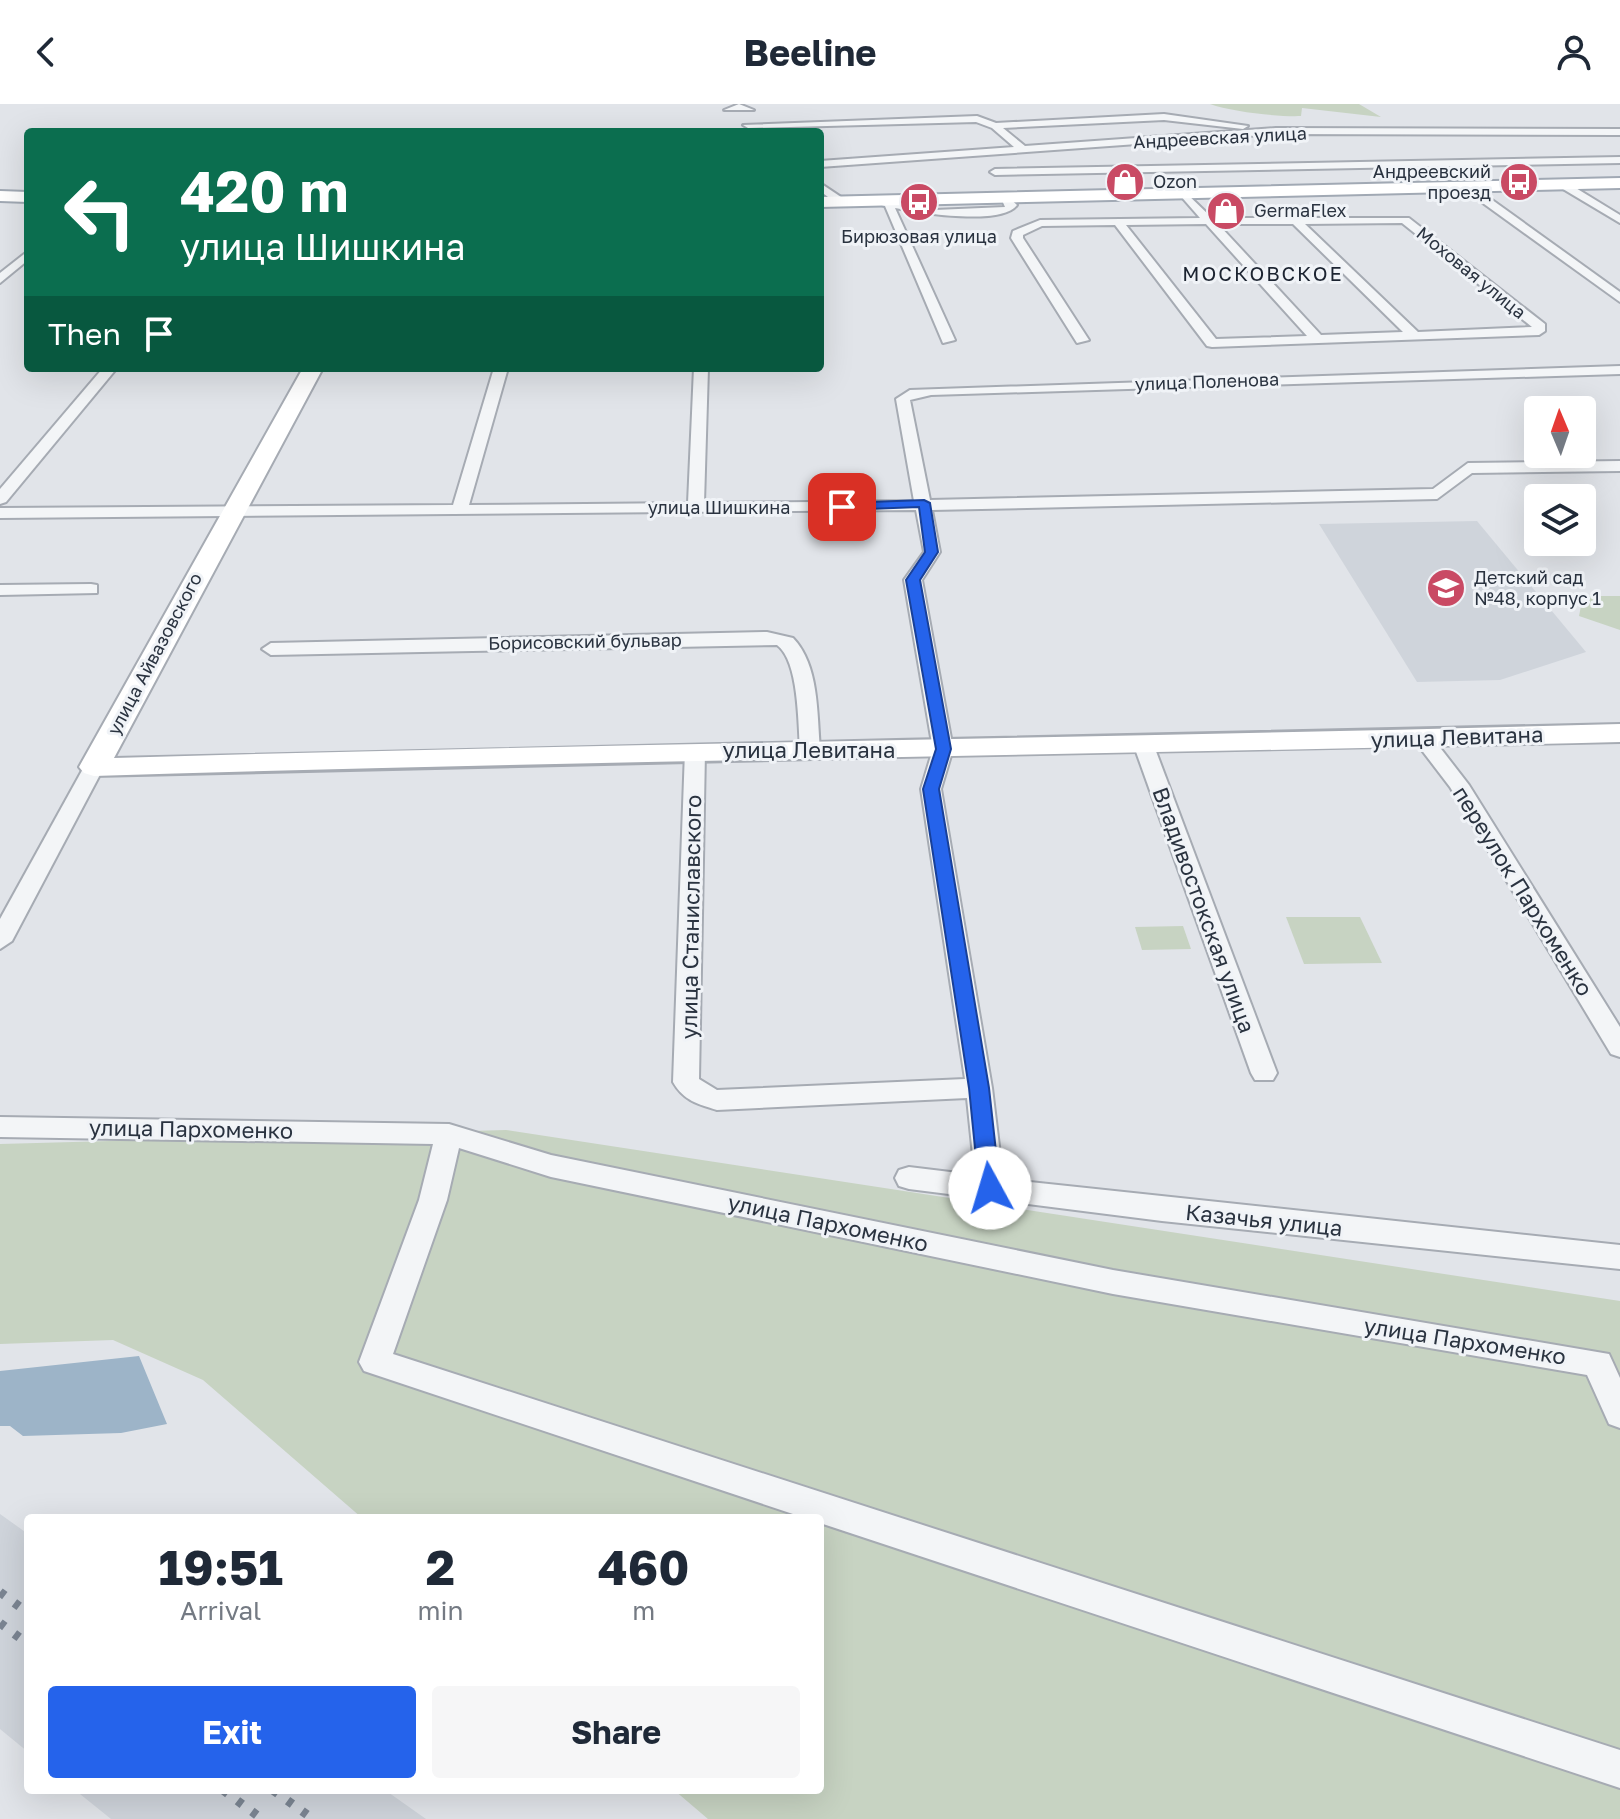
<!DOCTYPE html>
<html lang="en">
<head>
<meta charset="utf-8">
<style>
	body { margin:0; font-family:"Golos Text",sans-serif; background:#f6f6f7; color:#1f2937; height:100vh; display:flex; flex-direction:column; font-size:30px; white-space:nowrap }
	* { box-sizing:border-box; margin:0 }
	p { font-size:26px; color:#747a83 }
	.icon { flex:none; width:44px; height:44px; fill:none; stroke:currentColor; stroke-width:2; stroke-linecap:round; stroke-linejoin:round }
	.map { position:relative; flex:1; overflow:hidden }
	.panel { position:absolute; left:24px; top:1410px; width:800px; height:280px; display:flex; flex-direction:column; background:#fff; border-radius:8px; box-shadow:0 8px 32px #0002 }
	.panel>* { flex:none }
	.hud { position:absolute; left:24px; top:24px; width:800px; height:244px; border-radius:8px; box-shadow:0 8px 32px #0002; background:#0b6e4f; color:#fff; overflow:hidden }
	.needle { width:52px; rotate:358deg }
	.fabs { position:absolute; left:1524px; top:292px; display:grid; gap:16px }
	.fabs a { display:grid; place-items:center; width:72px; height:72px; border-radius:8px; background:#fff; box-shadow:0 8px 32px #0002; font-size:40px }
	.pin { position:absolute; display:grid; place-items:center; width:68px; height:68px; color:#fff; margin:-34px; border-radius:16px; box-shadow:0 4px 12px #0006 }
	.me { position:absolute; width:88px; margin:-44px; rotate:354deg; stroke-linejoin:round; filter:drop-shadow(0 0 6px #0008) }
	.turn { display:flex; align-items:center; gap:28px; height:168px; padding:0 24px; font-size:36px }
	.turn .icon { width:104px; height:104px; stroke-width:2.5 }
	.turn b { display:block; font-size:56px; line-height:68px }
	.then { display:flex; align-items:center; height:76px; padding:0 24px; background:#0003; gap:16px; font-size:30px }
	.eta { display:flex; justify-content:space-evenly; align-items:center; height:136px; text-align:center }
	.eta b { font-size:48px; font-weight:700; line-height:56px }
	.action { display:flex; gap:16px; margin-top:auto; padding:16px 24px }
	.action a { flex:1; height:92px; border-radius:8px; background:#2563eb; color:#fff; font-size:32px; font-weight:700; line-height:92px; text-align:center }
	.action a+a { background:#f6f6f7; color:#1f2937 }
	header { display:flex; justify-content:space-between; align-items:center; height:104px; padding:0 24px; background:#fff; font-size:36px; font-weight:700 }
	.map>svg:first-child { display:block }
	.built { fill:#cfd4db }
	.green { fill:#c7d3c2 }
	.water { fill:#9db4c8 }
	.lines { fill:none; stroke-linecap:round; stroke-linejoin:round }
	.street-casing { stroke:#a6abb3; stroke-width:4 }
	.secondary-casing { stroke:#a6abb3; stroke-width:4 }
	.primary-casing { stroke:#a1a9b4; stroke-width:4 }
	.street { fill:#f3f5f7; fill-rule:evenodd }
	.secondary { fill:#fff; fill-rule:evenodd }
	.primary { fill:#fff; fill-rule:evenodd }
	.rail { stroke:#7b8592; stroke-width:9; stroke-dasharray:6 12; stroke-linecap:butt }
	.route { fill:#2563eb; stroke:#184099; stroke-width:2 }
	.labels { text-anchor:middle; stroke-width:6; stroke-linejoin:round; paint-order:stroke }
	.far-street-label { font-size:18px; fill:#2a3340; stroke:#f0f3f7 }
	.far-poi-label { font-size:18px; fill:#2a3340; stroke:#f0f3f7; text-anchor:start }
	.far-neighbourhood-label { font-size:20px; letter-spacing:2px; fill:#1c2431; stroke:#f0f3f7 }
	.street-label { font-size:22px; fill:#2a3340; stroke:#f0f3f7 }
</style>
</head>
<body>
<header><svg class="icon" aria-label="back" viewBox="0 0 24 24"><path d="M15 5l-7 7 7 7"/></svg>Beeline<svg class="icon" aria-label="person" viewBox="0 0 24 24"><circle cx="12" cy="8" r="4"/><path d="M4 21q1-7 8-7t8 7"/></svg></header>
<div class="map">
<svg width="1620" height="1715" viewBox="0 0 1620 1715">
	<rect width="100%" height="100%" fill="#e1e4e9"/>
	<!-- built -->
	<g class="built">
		<polygon points="1477,417 1586,548 1500,576 1417,578 1319,420"/>
		<polygon points="0,1410 28,1430 28,1648 0,1625"/>
		<polygon points="75,1686 385,1686 426,1715 111,1715"/>
	</g>
	<!-- green -->
	<g class="green">
		<path d="M1210 0H1359L1381 13 1302 4 1301 12C1279 13 1232 8 1210 0Z"/>
		<polygon points="1583,492 1620,492 1620,526 1579,512"/>
		<polygon points="1286,813 1360,813 1382,859 1304,860"/>
		<polygon points="1183,822 1191,845 1142,846 1135,823"/>
		<polygon points="506,1026 1620,1197 1620,1715 708,1715 674,1686 820,1686 820,1414 362,1414 203,1276 113,1236 0,1240 0,1040"/>
	</g>
	<!-- water -->
	<polygon class="water" points="139,1252 167,1320 121,1329 23,1332 10,1322 0,1322 0,1267"/>
	<g class="lines">
		<!-- street casing -->
		<g class="street-casing">
			<g id="street">
				<polygon points="739,0 754,6 724,6"/>
				<polygon points="1164,10 1248,22 1243,25 1164,16 1003,24 1025,42 1276,24 1620,25 1620,31 1276,30 820,63 820,57 1014,43 992,24 976,18 748,24 743,21 977,12 996,19"/>
				<polygon points="1620,53 1620,59 995,71 990,68 995,65"/>
				<polygon points="1558,78 1566,78 1620,111 1620,119 1558,82"/>
				<polygon points="820,79 844,95 844,99 836,99 820,87"/>
				<polygon points="1462,80 1470,80 1620,188 1620,198 1462,84"/>
				<path d="M1184 87 1212 114H1409L1545 220V227L1539 231 1212 243 1207 242 1115 121 1042 122 1023 131V134L1089 236 1077 239 1011 134 1013 127 1040 116 1200 114 1179 90ZM1402 119 1532 223 1418 228 1305 120ZM1206 120 1307 232 1216 235 1126 121ZM1218 120H1293L1403 228 1321 231Z"/>
				<path d="M1006 91 1017 101C1002 122 920 109 895 104L955 236 943 239 885 102 869 97 874 94 935 106 1005 103 1001 94Z"/>
				<polygon points="28,147 28,156 0,179 0,169"/>
				<path d="M1620 262V270L931 291 910 296 930 396 1433 385 1468 359 1620 357V367L1472 369 1437 395 932 406 940 448 922 476 953 645 941 685 992 984 1003 1075 1620 1141V1165L1162 1117 909 1085 899 1082 895 1074 899 1066 909 1063 975 1071 967 994 717 1006C698 1000 684 997 673 978L685 647 695 641 705 647 699 975 717 986 965 975 921 685 933 645 904 476 924 448 916 406 0 414V404L453 401 494 264H508L469 401 688 399 694 264H708L704 399 914 397 896 295 910 286Z"/>
				<polygon points="103,264 117,264 6,398 0,400 0,385"/>
				<polygon points="91,480 97,481 97,489 0,491 0,481"/>
				<path d="M767 528 793 534C819 561 817 609 820 645L817 649 810 651 800 645C798 619 799 557 777 541L271 551 262 545 271 539Z"/>
				<polygon points="1421,626 1428,628 1469,681 1620,923 1620,953 1611,950 1450,683 1411,632"/>
				<polygon points="1144,636 1154,642 1277,969 1273,976 1255,976 1251,969 1134,642"/>
				<polygon points="94,657 104,663 12,837 0,845 0,815 84,663"/>
				<polygon points="0,1013 449,1020 551,1051 1113,1166 1609,1250 1620,1274 1620,1324 1609,1320 1587,1271 1113,1190 551,1073 459,1044 447,1096 393,1250 1620,1646 1620,1684 820,1419 820,1414 805,1414 364,1267 359,1258 419,1096 433,1040 0,1033"/>
			</g>
		</g>
		<!-- secondary casing -->
		<g class="secondary-casing">
			<path id="secondary" d="M303 264H323L114 654C616 639 1118 634 1620 620V638C1111 651 603 656 94 672L84 669 79 663Z"/>
		</g>
		<!-- primary casing -->
		<g class="primary-casing">
			<g id="primary">
				<polygon points="1620,74 1620,84 820,103 820,93"/>
				<polygon points="0,87 28,88 28,98 0,97"/>
			</g>
		</g>
		<!-- street -->
		<use href="#street" class="street"/>
		<!-- secondary -->
		<use href="#secondary" class="secondary"/>
		<!-- primary -->
		<use href="#primary" class="primary"/>
		<!-- rail -->
		<g class="rail">
			<polyline points="0,1488 28,1509"/>
			<polyline points="0,1519 28,1540"/>
			<polyline points="223,1686 262,1715"/>
			<polyline points="273,1686 313,1715"/>
		</g>
	</g>
	<!-- route -->
	<polygon class="route" points="924,396 930,399 938,448 920,476 951,645 939,685 989,984 1000,1084 990,1092 979,1084 969,984 923,685 936,645 906,476 925,448 919,403 842,406 836,403 842,399"/>
	<!-- icons -->
	<defs>
		<g id="shop-disc" transform="scale(2)"><circle r="9.5" fill="#c94a64" stroke="#f0f3f7"/><path d="M-5-2.5h2.3a2.7 3.5 0 0 1 5.4 0H5L5.5 6h-11ZM-1.5-2.5h3a1.5 2.3 0 0 0-3 0Z" fill="#fff"/></g>
		<g id="bus-disc" transform="scale(2)"><circle r="9.5" fill="#c94a64" stroke="#f0f3f7"/><path d="M-5-6H5V4H4V6H2V4H-2V6H-4V4H-5ZM-3.5-4V0h7V-4ZM-3.5 1.2v1.5H-2V1.2ZM2 1.2v1.5H3.5V1.2Z" fill="#fff"/></g>
		<g id="school-disc" transform="scale(2)"><circle r="9.5" fill="#c94a64" stroke="#f0f3f7"/><path d="M0-5L7-2L0 1L-7-2ZM-4 1L0 2.5L4 1V4Q0 6-4 4Z" fill="#fff"/></g>
	</defs>
	<g fill-rule="evenodd">
		<use href="#shop-disc" x="1125" y="78"/>
		<use href="#bus-disc" x="1519" y="78"/>
		<use href="#bus-disc" x="919" y="98"/>
		<use href="#shop-disc" x="1226" y="107"/>
		<use href="#school-disc" x="1446" y="484"/>
	</g>
	<g class="labels">
		<!-- far-street labels -->
		<g class="far-street-label">
			<text transform="translate(1220 34) rotate(-3)" y="6">Андреевская улица</text>
			<text transform="translate(1471 169) rotate(39)" y="6">Моховая улица</text>
			<text transform="translate(1207 278) rotate(-2)" y="6">улица Поленова</text>
			<text x="719" y="410">улица Шишкина</text>
			<text transform="translate(585 538) rotate(-1)" y="6">Борисовский бульвар</text>
			<text transform="translate(155 550) rotate(-62)" y="6">улица Айвазовского</text>
		</g>
		<!-- far-poi labels -->
		<g class="far-poi-label">
			<text x="1491" y="74" text-anchor="end">Андреевский<tspan x="1491" dy="21">проезд</tspan></text>
			<text x="1153" y="84">Ozon</text>
			<text x="1254" y="113">GermaFlex</text>
			<text x="919" y="139" text-anchor="middle">Бирюзовая улица</text>
			<text x="1474" y="480">Детский сад<tspan x="1474" dy="21">№48, корпус 1</tspan></text>
		</g>
		<!-- far-neighbourhood labels -->
		<g class="far-neighbourhood-label">
			<text x="1263" y="177">МОСКОВСКОЕ</text>
		</g>
		<!-- street labels -->
		<g class="street-label">
			<text transform="translate(1457 633) rotate(-2)" y="8">улица Левитана</text>
			<text x="809" y="654">улица Левитана</text>
			<text transform="translate(1523 787) rotate(58)" y="8">переулок Пархоменко</text>
			<text transform="translate(1204 806) rotate(70)" y="8">Владивостокская улица</text>
			<text transform="translate(691 813) rotate(-89)" y="8">улица Станиславского</text>
			<text transform="translate(191 1025) rotate(1)" y="8">улица Пархоменко</text>
			<text transform="translate(1264 1116) rotate(6)" y="8">Казачья улица</text>
			<text transform="translate(828 1119) rotate(12)" y="8">улица Пархоменко</text>
			<text transform="translate(1465 1237) rotate(9)" y="8">улица Пархоменко</text>
		</g>
	</g>
</svg>
<div class="fabs">
<a><svg class="needle" viewBox="-14 -14 28 28"><path d="M0-13l5 13h-10z" fill="#e53935"/><path d="M0 13l5-13h-10z" fill="#747a83"/></svg></a>
<a><svg class="icon" aria-label="layers" viewBox="0 0 24 24"><path d="M12 4l9 5-9 5-9-5zM3 14l9 5 9-5"/></svg></a>
</div>
<div class="pin" style="left:842px;top:403px;background:#d93025"><svg class="icon" aria-label="arrive" viewBox="0 0 24 24"><path d="M6 21V4h12l-3 4 3 4H6"/></svg></div>
<svg class="me" style="left:990px;top:1084px" viewBox="-20 -20 40 40"><circle r="19" fill="#fff"/><path d="M0-13L10 11 0 6-10 11z" fill="#2563eb"/></svg>
<div class="hud">
<div class="turn"><svg class="icon" aria-label="left" viewBox="0 0 24 24"><path d="M17 20v-9H6M10 6l-5 5 5 5"/></svg><div><b>420 m</b>улица Шишкина</div></div>
<div class="then">Then<svg class="icon" aria-label="arrive" viewBox="0 0 24 24"><path d="M6 21V4h12l-3 4 3 4H6"/></svg></div>
</div>
<section class="panel">
<div class="eta">
<div><b>19:51</b><p>Arrival</p></div>
<div><b>2</b><p>min</p></div>
<div><b>460</b><p>m</p></div>
</div>
<div class="action"><a>Exit</a><a>Share</a></div>
</section>
</div>
</body>
</html>
